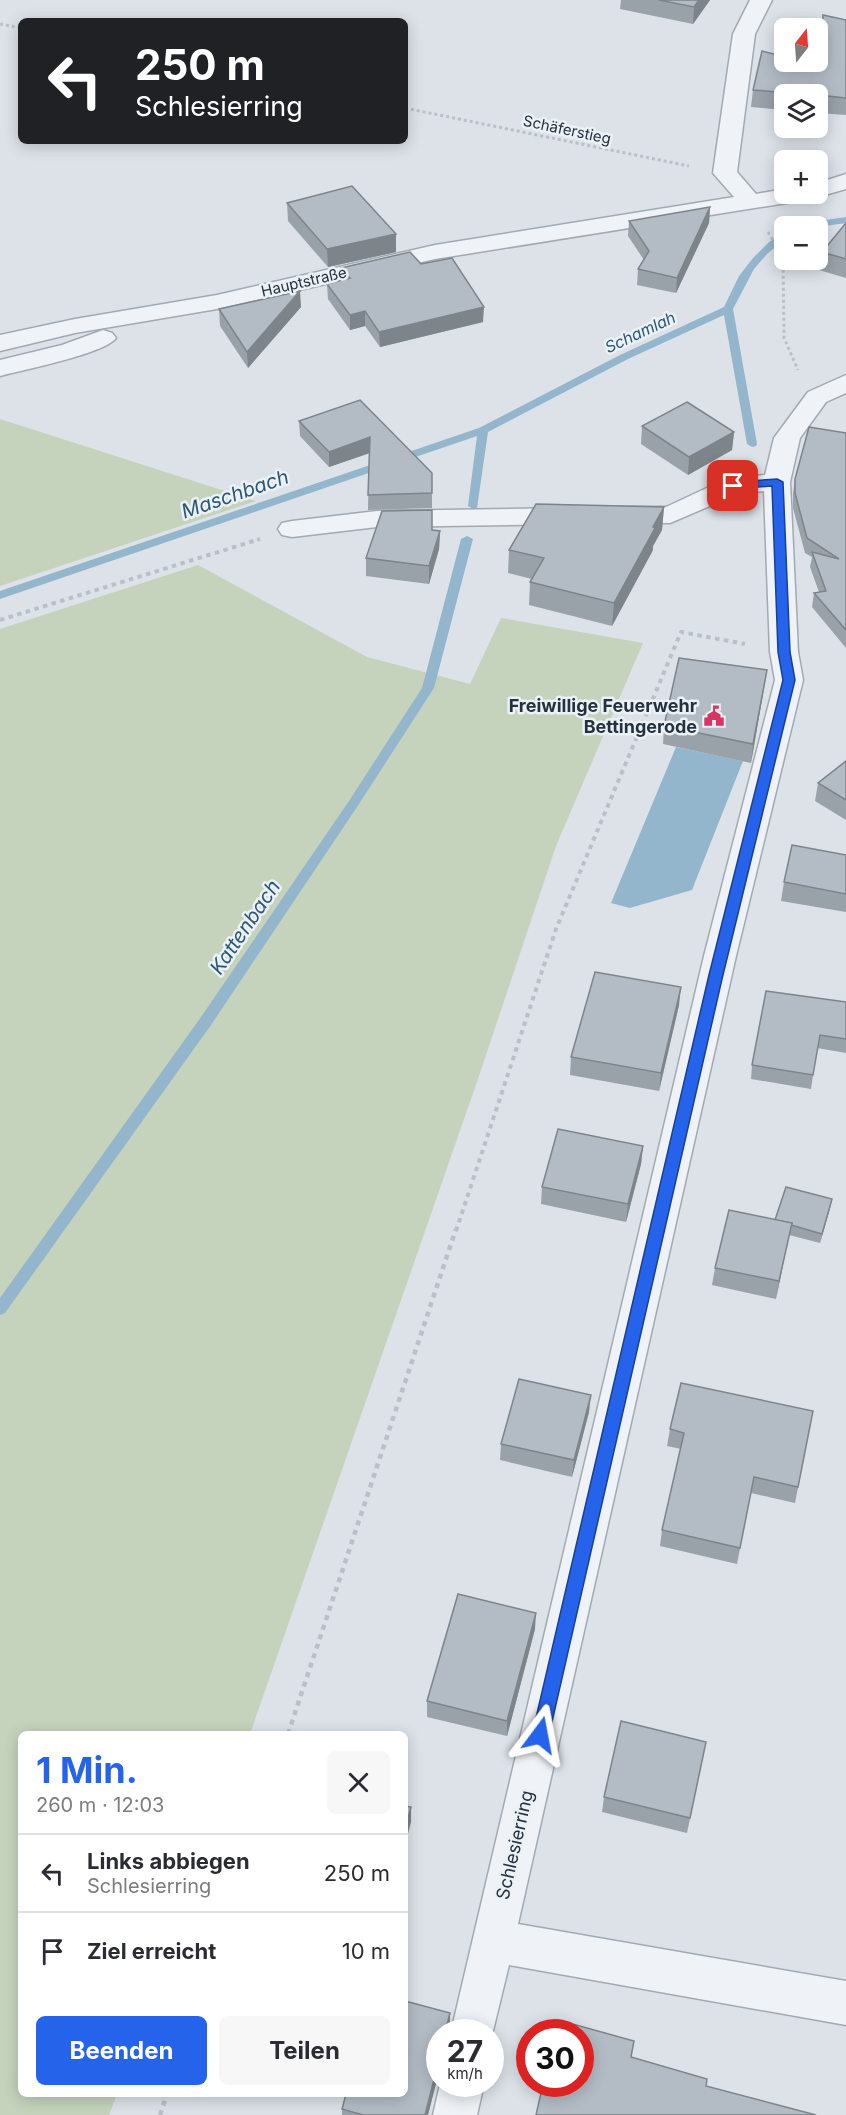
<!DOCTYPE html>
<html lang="de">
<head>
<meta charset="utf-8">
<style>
	body { margin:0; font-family:Inter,sans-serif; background:#f7f7f7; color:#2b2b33; height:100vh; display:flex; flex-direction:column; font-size:22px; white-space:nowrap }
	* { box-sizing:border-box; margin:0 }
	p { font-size:20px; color:#7c7c81 }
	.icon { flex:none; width:33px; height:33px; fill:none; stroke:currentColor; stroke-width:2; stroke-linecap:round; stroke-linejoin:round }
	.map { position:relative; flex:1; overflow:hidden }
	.side { position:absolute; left:18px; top:1731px; width:390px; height:366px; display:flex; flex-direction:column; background:#fff; border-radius:9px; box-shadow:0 3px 15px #0003 }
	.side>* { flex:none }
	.hud { position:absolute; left:18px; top:18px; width:390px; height:126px; border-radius:9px; box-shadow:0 3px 15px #0003; background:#202124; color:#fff; overflow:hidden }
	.needle { width:39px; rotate:17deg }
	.fabs { position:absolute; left:774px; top:18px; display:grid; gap:12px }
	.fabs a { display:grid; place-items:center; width:54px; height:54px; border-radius:9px; background:#fff; box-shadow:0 3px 15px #0003; font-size:30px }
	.speed { position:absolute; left:426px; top:2019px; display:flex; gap:12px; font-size:30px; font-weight:700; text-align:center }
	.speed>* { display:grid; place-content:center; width:78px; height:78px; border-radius:50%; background:#fff; box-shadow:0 3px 15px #0003; line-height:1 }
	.speed small { font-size:15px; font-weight:400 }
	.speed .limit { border:9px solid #d22; background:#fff; color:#111 }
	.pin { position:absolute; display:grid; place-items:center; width:51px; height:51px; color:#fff; margin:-26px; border-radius:12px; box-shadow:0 3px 9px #0006 }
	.me { position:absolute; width:66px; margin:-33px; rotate:13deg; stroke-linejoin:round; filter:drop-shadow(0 0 4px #0008) }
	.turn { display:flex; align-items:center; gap:21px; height:126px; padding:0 18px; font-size:27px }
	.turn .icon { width:78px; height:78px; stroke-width:2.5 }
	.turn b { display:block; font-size:42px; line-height:51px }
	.round { display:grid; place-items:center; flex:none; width:63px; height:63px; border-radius:9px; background:#f7f7f7 }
	.headline { display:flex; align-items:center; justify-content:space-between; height:102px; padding:0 18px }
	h1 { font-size:36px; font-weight:700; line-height:45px; color:#2563eb }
	.primary-button { display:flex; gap:12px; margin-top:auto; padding:12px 18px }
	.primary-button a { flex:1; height:69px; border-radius:9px; background:#2563eb; color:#fff; font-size:24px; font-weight:700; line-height:69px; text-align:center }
	.primary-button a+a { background:#f7f7f7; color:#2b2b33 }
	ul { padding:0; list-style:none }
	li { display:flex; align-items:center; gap:18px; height:78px; padding:0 18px; border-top:2px solid #e1e1e2 }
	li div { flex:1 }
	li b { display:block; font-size:22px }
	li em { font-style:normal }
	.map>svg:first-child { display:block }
	.green { fill:#c5d3bc }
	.water { fill:#93b6cc }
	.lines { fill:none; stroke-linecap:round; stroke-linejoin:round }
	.stream { fill:#93b6cc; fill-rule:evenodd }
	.minor-casing { stroke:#a1aab2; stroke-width:3 }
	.path-far2 { stroke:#bac0c7; stroke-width:3; stroke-dasharray:3 3; stroke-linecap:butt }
	.path-far1 { stroke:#bac0c7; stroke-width:4; stroke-dasharray:4.5 4.5; stroke-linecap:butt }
	.path { stroke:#bac0c7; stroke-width:4.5; stroke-dasharray:5 5; stroke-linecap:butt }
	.minor { fill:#eff2f6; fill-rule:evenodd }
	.wall { fill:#9aa2a9 }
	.shaded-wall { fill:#7d848a }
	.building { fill:#b3bcc5; stroke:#7d848a; stroke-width:1.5 }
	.route { fill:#2563eb; stroke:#184099; stroke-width:1.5 }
	.labels { text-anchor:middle; stroke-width:5; stroke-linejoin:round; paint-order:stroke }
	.far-street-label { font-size:15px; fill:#243240; stroke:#ebf1f5 }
	.far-water-label { font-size:16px; font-style:italic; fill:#2b5777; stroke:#ebf1f5 }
	.poi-label { font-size:18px; font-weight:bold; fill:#243240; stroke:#ebf1f5; text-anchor:end }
	.street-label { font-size:18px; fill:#243240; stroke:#ebf1f5 }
	.water-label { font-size:20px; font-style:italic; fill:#2b5777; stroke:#ebf1f5 }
</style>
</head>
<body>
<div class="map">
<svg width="846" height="2115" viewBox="0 0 846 2115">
	<rect width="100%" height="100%" fill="#dce2e8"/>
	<!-- green -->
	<g class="green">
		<polygon points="0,419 256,501 0,586"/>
		<polygon points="198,565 367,657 470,684 501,618 643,643 556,846 478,1079 250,1734 21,1734 21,2094 117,2094 109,2115 0,2115 0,629"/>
	</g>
	<!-- water -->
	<polygon class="water" points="676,747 743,761 692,890 630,908 611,903"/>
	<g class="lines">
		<!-- stream -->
		<g class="stream">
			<polygon points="846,217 846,223 818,227 800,226 805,223"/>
			<polygon points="784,233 784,240 767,254 754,269 733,309 757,444 756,446 752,447 747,444 724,315 628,359 488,432 477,508 473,509 468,506 477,436 0,599 0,591 479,428 620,355 724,307 739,276 753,258 769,242"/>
			<polygon points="467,536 473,539 434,688 357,807 211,1025 5,1313 0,1315 0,1298 201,1017 349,801 422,688 461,539"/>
		</g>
		<!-- minor casing -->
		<g class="minor-casing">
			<g id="minor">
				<polygon points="750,0 772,0 755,34 737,172 756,194 784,189 784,194 818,194 818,183 846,174 846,189 818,197 810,195 807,199 799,201 435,259 217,309 75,333 0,351 0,335 75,319 217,295 435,245 734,197 713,173 733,34"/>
				<path d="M103 330 112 333 116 338C104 354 22 370 0 376V360L62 345Z"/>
				<polygon points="846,375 846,393 826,402 800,438 790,482 798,652 803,680 736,956 518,1924 846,1981 846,2025 509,1965 490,2043 490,2032 451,2032 704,956 775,680 770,652 764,491 738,494 670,523 620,523 610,521 607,515 610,509 620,507 666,507 724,480 765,475 774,438 808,392"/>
				<polygon points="572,508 582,510 585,516 582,522 572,524 377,527 292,537 282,535 278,529 282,523 292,521 377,511"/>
				<polygon points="440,2084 484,2084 477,2115 433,2115"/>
			</g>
		</g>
		<!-- path-far2 -->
		<g class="path-far2">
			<polyline points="0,24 21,28"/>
			<polyline points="405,108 689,166"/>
			<polyline points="768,232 783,257 784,338 798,370"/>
			<polyline points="257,540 260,539"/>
		</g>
		<!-- path-far1 -->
		<g class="path-far1">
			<polyline points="0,620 260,539"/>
			<polyline points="456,1231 556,929 681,632 745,644"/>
		</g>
		<!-- path -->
		<g class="path">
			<polyline points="288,1734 456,1229"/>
			<polyline points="160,2115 167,2094"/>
		</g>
		<!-- minor -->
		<use href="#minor" class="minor"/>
	</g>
	<!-- wall -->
	<g class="wall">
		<polygon points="621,0 710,0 693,24 620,9"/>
		<polygon points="823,15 846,20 846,115 818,113 818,94 784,94 784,110 751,107 753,90 781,56 822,22"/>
		<polygon points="287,203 396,234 396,252 328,267 288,221"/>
		<polygon points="710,207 709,223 676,293 637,285 638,269 644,260 628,236 629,221"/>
		<polygon points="846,223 846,278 819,270 822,252"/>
		<polygon points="421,264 483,322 380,347 365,326 350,330 328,299 327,284 341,280 341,268"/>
		<polygon points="301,307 248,368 220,326 219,309"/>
		<polygon points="299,421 432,473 432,508 368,510 369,453 329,467 300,436"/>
		<polygon points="642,426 734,432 732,450 688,475 641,444"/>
		<polygon points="846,433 846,648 812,607 814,593 819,592 810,567 812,557 805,553 793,508 793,493 795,479"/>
		<polygon points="664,507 662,530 653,546 653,550 612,626 529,605 530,582 532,579 508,573 509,550"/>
		<polygon points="432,530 440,531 439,549 429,584 366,576 366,558"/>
		<polygon points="764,688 751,763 663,744 664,726"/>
		<polygon points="846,761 846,820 815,801 818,783"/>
		<polygon points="846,855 846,912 781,901 784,882"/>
		<polygon points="846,1002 846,1053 817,1048 811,1089 751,1079 752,1065"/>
		<polygon points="679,1005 659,1091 570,1075 571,1057"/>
		<polygon points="643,1146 641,1164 626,1222 541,1204 542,1187"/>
		<polygon points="830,1208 820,1243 789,1235 776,1299 712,1285 715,1268 775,1220"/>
		<polygon points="813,1411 795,1503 751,1493 737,1564 660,1546 662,1530 681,1449 667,1446 670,1429"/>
		<polygon points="589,1412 572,1477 500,1460 501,1444"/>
		<polygon points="535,1629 507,1736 427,1717 427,1701"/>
		<polygon points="703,1757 687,1833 602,1812 604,1797"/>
		<polygon points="450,2027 428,2115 342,2115 342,2109"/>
	</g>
	<!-- shaded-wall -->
	<g class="shaded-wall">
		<polygon points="699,0 710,0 693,24 694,7"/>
		<polygon points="710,207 709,223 676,293 677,278"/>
		<polygon points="396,234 396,252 328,267 327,249"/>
		<polygon points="300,291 301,307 248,368 247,352"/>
		<polygon points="484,307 483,322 380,347 379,332"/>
		<polygon points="365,311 365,326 350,330 350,315"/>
		<polygon points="734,432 732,450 688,475 689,457"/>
		<polygon points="370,437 370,453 329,467 329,452"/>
		<polygon points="664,507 662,530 653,546 653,550 612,626 614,603 653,527"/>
		<polygon points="440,531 439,549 429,584 429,566"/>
		<polygon points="767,670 764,688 751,763 753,744"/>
		<polygon points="681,987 679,1005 659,1091 661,1073"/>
		<polygon points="643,1146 641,1164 626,1222 628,1204"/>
		<polygon points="832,1199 830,1208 820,1243 822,1234"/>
		<polygon points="792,1223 788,1241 776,1299 779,1281"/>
		<polygon points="591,1395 589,1412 572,1477 574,1460"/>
		<polygon points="536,1613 535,1629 507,1736 507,1721"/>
		<polygon points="411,1807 411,1822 405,1845 405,1829"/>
		<polygon points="450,2013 450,2027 448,2032 445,2032"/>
		<polygon points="440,2056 440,2068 428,2115 425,2115"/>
	</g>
	<!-- building -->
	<g class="building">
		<polygon points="659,0 699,0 694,7"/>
		<polygon points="823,15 846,20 846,98 818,95 818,94 806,94 753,90 762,51 781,56 784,52 784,62 818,62 818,28 804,28 808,24 823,22"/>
		<polygon points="352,186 396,234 327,249 287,203"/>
		<polygon points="710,207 677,278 638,269 649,251 629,221"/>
		<polygon points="846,223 846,259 822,252"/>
		<polygon points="410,252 421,264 452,258 484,307 379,332 365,311 350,315 327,284 350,278 341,268"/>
		<polygon points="300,291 247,352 219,309"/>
		<polygon points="360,400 432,473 432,493 368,495 370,437 329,452 299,421"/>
		<polygon points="687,402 734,432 689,457 642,426"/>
		<polygon points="809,427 846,433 846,630 814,593 826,591 812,552 839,559 807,538 795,493 795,479"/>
		<polygon points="536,504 664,507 653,527 655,528 614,603 530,582 544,558 509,550"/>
		<polygon points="432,510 432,530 440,531 429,566 366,558 382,511"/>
		<polygon points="679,658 767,670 753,744 664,726"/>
		<polygon points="846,761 846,800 818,783"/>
		<polygon points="792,845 846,855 846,894 784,882"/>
		<polygon points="595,972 681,987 661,1073 571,1057"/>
		<polygon points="766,991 846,1002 846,1039 820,1035 813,1075 752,1065"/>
		<polygon points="558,1129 643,1146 628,1204 542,1187"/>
		<polygon points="786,1187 832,1199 822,1234 791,1225 792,1223 775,1220"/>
		<polygon points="729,1210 792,1223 779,1281 715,1268"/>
		<polygon points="519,1379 591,1395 574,1460 501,1444"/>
		<polygon points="681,1383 813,1411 798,1487 754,1477 740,1548 662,1530 684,1433 670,1429"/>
		<polygon points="458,1594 536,1613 507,1721 427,1701"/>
		<polygon points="621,1721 706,1742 690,1818 604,1797"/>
		<polygon points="405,1806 411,1807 405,1829"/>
		<polygon points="405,2001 450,2013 445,2032 440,2032 440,2056 425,2115 363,2115 342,2109 346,2094 405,2094"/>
		<polygon points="558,2020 634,2041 631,2057 707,2079 706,2086 816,2115 536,2115 543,2084 580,2084 580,2032 555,2032"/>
	</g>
	<!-- route -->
	<polygon class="route" points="777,479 783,482 790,652 795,680 722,979 549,1735 546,1740 540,1743 534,1740 532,1735 708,979 783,680 778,652 772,486 733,489 728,486 733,482"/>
	<!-- icons -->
	<defs>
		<g id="civic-bare" transform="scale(1.62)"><path d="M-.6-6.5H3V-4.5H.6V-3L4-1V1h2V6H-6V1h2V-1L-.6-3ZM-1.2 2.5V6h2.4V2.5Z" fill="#db3363" stroke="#ebf1f5" stroke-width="2.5" paint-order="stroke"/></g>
	</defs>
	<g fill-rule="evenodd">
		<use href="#civic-bare" x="714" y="716"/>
	</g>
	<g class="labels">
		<!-- far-street labels -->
		<g class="far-street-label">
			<text transform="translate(567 130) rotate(12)" y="5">Schäferstieg</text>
			<text transform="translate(304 282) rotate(-13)" y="5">Hauptstraße</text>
		</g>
		<!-- far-water labels -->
		<g class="far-water-label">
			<text transform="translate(640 332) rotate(-25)" y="6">Schamlah</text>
		</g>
		<!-- poi labels -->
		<g class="poi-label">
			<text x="697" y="712">Freiwillige Feuerwehr<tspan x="697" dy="21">Bettingerode</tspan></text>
		</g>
		<!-- street labels -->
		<g class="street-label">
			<text transform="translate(515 1845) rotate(-77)" y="6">Schlesierring</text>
		</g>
		<!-- water labels -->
		<g class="water-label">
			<text transform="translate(235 494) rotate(-19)" y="7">Maschbach</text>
			<text transform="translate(245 927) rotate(-56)" y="7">Kattenbach</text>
		</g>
	</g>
</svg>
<div class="fabs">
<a><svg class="needle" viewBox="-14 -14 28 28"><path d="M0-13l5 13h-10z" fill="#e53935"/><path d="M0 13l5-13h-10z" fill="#7c7c81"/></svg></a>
<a><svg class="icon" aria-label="layers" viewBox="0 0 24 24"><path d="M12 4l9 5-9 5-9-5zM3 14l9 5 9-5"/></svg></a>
<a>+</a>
<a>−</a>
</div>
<div class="speed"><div>27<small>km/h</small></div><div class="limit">30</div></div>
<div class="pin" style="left:733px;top:486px;background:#d93025"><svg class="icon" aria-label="arrive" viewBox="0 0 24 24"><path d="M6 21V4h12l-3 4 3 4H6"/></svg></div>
<svg class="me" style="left:540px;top:1735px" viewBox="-20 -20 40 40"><path d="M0-17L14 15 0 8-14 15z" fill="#2563eb" stroke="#fff" stroke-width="4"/></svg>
<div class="hud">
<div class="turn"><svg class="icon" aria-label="left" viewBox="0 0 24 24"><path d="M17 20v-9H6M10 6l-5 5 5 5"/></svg><div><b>250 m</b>Schlesierring</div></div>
</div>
<section class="side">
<div class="headline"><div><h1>1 Min.</h1><p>260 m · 12:03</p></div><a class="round"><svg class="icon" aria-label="close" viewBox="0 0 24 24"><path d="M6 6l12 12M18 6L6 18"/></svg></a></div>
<ul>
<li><svg class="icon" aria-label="left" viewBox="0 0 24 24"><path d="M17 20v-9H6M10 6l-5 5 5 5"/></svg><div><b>Links abbiegen</b><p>Schlesierring</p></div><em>250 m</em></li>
<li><svg class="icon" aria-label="arrive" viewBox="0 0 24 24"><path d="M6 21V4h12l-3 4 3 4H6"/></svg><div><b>Ziel erreicht</b></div><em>10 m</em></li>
</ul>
<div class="primary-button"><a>Beenden</a><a>Teilen</a></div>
</section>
</div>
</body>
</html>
